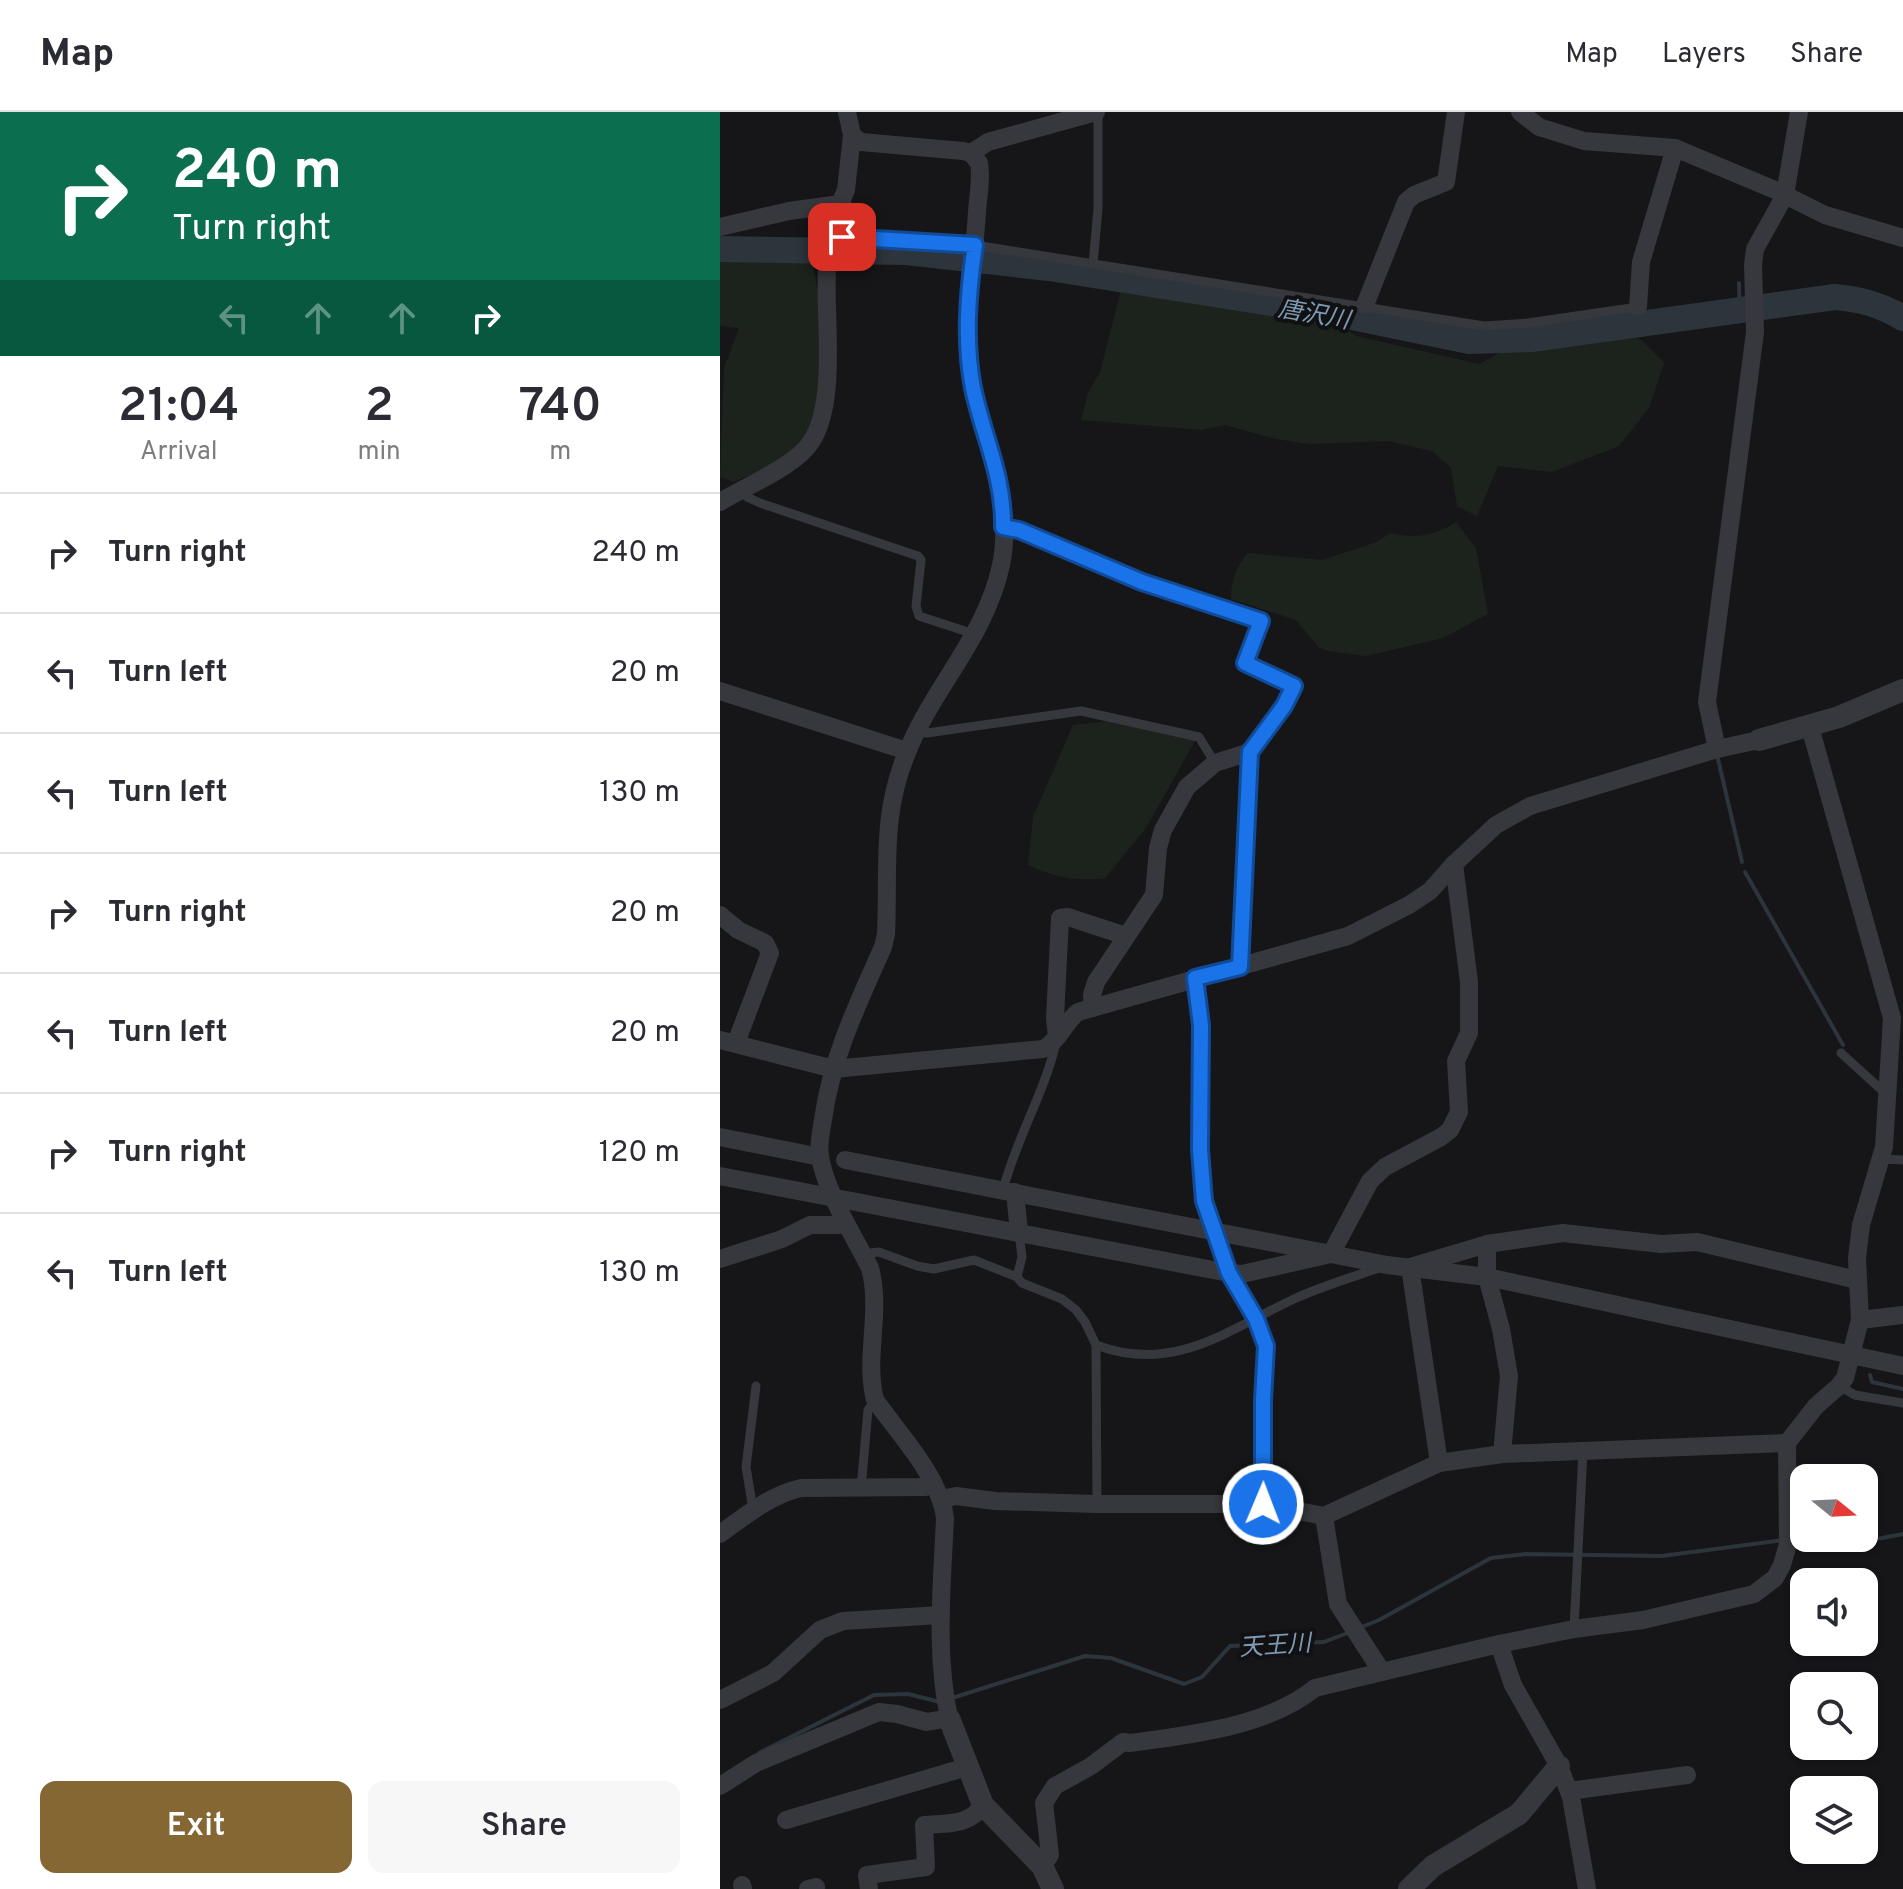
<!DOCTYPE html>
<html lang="en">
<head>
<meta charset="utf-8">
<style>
	body { margin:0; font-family:Overpass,"Noto Sans JP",sans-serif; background:#f7f7f7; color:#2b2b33; height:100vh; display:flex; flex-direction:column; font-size:30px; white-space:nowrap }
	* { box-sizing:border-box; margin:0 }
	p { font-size:26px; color:#7c7c81 }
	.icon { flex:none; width:44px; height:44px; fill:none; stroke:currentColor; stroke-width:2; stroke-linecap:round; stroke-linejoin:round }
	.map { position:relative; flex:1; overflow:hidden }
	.details { display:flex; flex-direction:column; background:#fff; width:720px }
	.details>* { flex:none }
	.hud { background:#0b6e4f; color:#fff; overflow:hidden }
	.needle { width:52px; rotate:108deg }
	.fabs { position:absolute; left:1070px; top:1352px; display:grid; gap:16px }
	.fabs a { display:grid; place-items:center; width:88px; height:88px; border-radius:16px; background:#fff; box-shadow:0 2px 6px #0004; font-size:40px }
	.pin { position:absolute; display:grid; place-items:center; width:68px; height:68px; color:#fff; margin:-34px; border-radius:16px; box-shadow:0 4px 12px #0006 }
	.me { position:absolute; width:88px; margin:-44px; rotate:1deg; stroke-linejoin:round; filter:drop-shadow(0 0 6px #0008) }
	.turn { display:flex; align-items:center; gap:28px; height:168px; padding:0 40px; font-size:36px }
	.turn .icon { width:104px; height:104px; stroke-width:2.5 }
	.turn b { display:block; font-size:56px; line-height:68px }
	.lanes { display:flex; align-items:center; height:76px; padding:0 40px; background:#0003; justify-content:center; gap:40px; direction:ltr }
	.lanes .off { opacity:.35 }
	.eta { display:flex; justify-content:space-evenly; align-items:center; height:136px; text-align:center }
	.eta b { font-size:48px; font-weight:600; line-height:56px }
	.button { display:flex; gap:16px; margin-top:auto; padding:16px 40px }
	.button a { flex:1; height:92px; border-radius:16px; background:#856733; color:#fff; font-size:32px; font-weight:600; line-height:92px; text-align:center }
	.button a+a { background:#f7f7f7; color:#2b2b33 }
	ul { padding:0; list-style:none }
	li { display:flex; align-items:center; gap:24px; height:120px; padding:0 40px; border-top:2px solid #e1e1e2 }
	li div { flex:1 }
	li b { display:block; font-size:30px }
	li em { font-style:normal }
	header { display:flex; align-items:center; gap:48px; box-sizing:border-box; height:112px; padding:0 40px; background:#fff; border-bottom:2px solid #e1e1e2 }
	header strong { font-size:38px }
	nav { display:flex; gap:44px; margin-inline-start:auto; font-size:28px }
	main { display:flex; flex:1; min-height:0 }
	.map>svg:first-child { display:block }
	.green { fill:#1c231d }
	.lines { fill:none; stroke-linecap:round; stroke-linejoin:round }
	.stream { stroke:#2c353c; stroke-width:4 }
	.river { stroke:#2c353c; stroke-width:26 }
	.service { stroke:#37383d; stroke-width:9 }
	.minor { stroke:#37383d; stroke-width:18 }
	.tertiary { stroke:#37383d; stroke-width:22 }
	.route-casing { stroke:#114b97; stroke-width:20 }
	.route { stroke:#1a73e8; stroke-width:14 }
	.labels { text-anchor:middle; stroke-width:8; stroke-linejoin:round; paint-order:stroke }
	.water-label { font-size:24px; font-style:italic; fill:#7f9bb3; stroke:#111113 }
</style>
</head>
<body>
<header>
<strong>Map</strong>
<nav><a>Map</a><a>Layers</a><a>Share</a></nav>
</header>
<main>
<section class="details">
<div class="hud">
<div class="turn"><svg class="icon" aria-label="right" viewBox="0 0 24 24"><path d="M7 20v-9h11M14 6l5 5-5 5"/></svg><div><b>240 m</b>Turn right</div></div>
<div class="lanes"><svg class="icon off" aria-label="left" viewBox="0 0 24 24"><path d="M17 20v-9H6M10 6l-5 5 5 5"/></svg><svg class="icon off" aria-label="ahead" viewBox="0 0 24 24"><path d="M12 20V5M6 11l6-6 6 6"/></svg><svg class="icon off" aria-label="ahead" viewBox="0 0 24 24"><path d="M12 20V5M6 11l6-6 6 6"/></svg><svg class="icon" aria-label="right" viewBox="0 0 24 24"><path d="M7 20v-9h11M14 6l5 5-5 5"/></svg></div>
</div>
<div class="eta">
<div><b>21:04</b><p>Arrival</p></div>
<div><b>2</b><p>min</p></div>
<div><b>740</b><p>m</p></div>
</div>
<ul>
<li><svg class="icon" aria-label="right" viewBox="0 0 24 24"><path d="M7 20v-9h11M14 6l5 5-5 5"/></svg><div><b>Turn right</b></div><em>240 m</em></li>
<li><svg class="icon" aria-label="left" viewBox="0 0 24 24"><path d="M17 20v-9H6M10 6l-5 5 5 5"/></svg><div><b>Turn left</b></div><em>20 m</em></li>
<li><svg class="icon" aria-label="left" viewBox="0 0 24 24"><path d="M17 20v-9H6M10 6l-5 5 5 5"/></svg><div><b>Turn left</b></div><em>130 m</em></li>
<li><svg class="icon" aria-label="right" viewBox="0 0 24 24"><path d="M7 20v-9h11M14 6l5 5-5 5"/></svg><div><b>Turn right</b></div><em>20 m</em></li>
<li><svg class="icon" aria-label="left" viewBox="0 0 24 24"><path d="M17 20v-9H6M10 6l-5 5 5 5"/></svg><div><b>Turn left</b></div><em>20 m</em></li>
<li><svg class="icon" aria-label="right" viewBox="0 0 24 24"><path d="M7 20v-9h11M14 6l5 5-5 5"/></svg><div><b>Turn right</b></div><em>120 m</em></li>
<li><svg class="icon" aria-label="left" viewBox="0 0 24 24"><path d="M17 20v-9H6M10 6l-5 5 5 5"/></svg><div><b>Turn left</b></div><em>130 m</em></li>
</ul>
<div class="button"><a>Exit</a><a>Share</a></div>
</section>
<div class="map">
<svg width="1183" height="1777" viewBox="0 0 1183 1777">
	<rect width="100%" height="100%" fill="#161618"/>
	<!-- green -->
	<g class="green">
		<path d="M14 135 90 139C102 196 114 260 92 315 90 320 88 328 85 332 73 347 32 361 14 370L0 365 4 256 19 216 0 214V138Z"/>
		<polygon points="402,174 498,183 596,197 636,224 759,252 811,224 890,215 921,228 944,251 929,296 899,334 832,360 778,354 757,404 737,394 731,356 712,339 668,329 590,332 556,327 505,313 481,318 361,308 368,281 380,260"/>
		<path d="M736 410 756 436 768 502 723 526 646 544 608 539 598 535 576 508 511 487C511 469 516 455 528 441L602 448 654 431 671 421C694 427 716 424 736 410Z"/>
		<path d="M388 609 476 627 426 716 385 766C356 770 334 765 308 753L313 705 353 613Z"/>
	</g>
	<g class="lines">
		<!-- stream -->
		<g class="stream">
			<polyline points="1019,171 1020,209"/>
			<polyline points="998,647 1022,750"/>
			<polyline points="1025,760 1123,933"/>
			<polyline points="1150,1263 1152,1270 1183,1277"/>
			<polyline points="1072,1426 1115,1435 1183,1422"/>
			<polyline points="639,1516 659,1508 771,1446 806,1442 942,1444 1063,1428"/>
			<polyline points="232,1586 365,1544 391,1546 464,1572 482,1565 510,1534 604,1530 630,1520"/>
			<polyline points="39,1641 154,1583 188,1582 220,1590"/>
		</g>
		<!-- river -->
		<path class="river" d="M0 137 186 140 329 156 608 200 749 229 811 227 1115 185C1141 187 1161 193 1183 206"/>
		<!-- service -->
		<g class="service">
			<polyline points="114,121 122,125 255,133 764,214 808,211 918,195"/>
			<polyline points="373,152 378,97 378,0"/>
			<polyline points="25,378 27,385 40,391 198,444 201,448 196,494 199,504 254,522"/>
			<polyline points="283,415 299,418 422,470 541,509 525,551 574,574 564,594 530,640"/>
			<polyline points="197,620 207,621 361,599 479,625 495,651"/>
			<polyline points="1121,941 1166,982"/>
			<polyline points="1161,1047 1183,1048"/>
			<path d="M283 1078C296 1027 324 982 336 931"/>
			<path d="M143 1142 159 1140 197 1154 214 1157 254 1148 297 1165 302 1171 342 1187 356 1198 365 1210 376 1233C454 1262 506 1219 574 1187 602 1174 633 1165 662 1155"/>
			<polyline points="297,1165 302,1145 299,1121"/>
			<polyline points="376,1233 377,1392"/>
			<polyline points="1119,1274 1135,1283 1183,1291"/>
			<polyline points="141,1377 148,1298 155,1288"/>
			<polyline points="33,1397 26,1355 36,1274"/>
			<polyline points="854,1517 863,1339"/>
		</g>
		<!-- minor -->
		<g class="minor">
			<polyline points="800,0 819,15 864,29 955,36 1055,78 1105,103 1183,126"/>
			<polyline points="251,41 268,30 376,0"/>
			<polyline points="0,115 69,99 120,92 126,78 132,23"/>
			<polyline points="645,193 686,90 694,83 726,70 736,0"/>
			<polyline points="918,195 921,150 955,36"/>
			<path d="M0 390C24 375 76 354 91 330 118 289 104 204 107 156 108 134 116 112 122 90"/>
			<polyline points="0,579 187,639"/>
			<polyline points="997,637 987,590 1035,220 1033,153 1035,137 1065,83 1079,0"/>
			<polyline points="0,803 18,818 45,831 50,841 16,931"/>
			<polyline points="475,866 481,913 480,1038 484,1089 509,1161 536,1207 546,1234 543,1288 543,1392"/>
			<polyline points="373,896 372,883 376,870 434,783 438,736 443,718 467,675 495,651 530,640 520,855"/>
			<polyline points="337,925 335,906 340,806 348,805 406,824"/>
			<path d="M0 928 114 957 323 937C339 929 344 911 358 900L628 824 689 793 710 779 734 752 776 713 810 694 997 637 1039 628"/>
			<polyline points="0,1025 100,1045"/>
			<polyline points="125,1048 611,1142 650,1069 665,1055 721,1025 730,1018 739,1000 736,949 749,921 749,870 734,752"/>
			<polyline points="0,1064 509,1161 522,1162 611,1142 667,1153 767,1165 1183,1254"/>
			<polyline points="295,1080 299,1120"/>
			<polyline points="767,1132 767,1165 781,1217 789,1264 782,1342"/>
			<polyline points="0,1147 62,1127 90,1113 126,1113"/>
			<polyline points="1140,1208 1183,1203"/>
			<polyline points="719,1351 690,1155 767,1132 843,1121 941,1132 977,1130 1137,1168"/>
			<polyline points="222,1387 236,1384 275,1389 377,1392 543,1392 604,1404 719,1351 782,1342 1067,1331"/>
			<polyline points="604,1404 618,1492 662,1560"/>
			<path d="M0 1422C25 1404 50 1383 81 1376L205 1375 213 1370"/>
			<polyline points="779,1532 793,1573 839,1654 851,1685 867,1777"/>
			<polyline points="0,1588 53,1561 100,1518 123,1509 221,1503"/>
			<path d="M0 1674 36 1651 159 1600 177 1602 207 1610 229 1606C215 1540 222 1473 225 1406 220 1365 179 1322 155 1288 144 1244 162 1200 150 1156 134 1124 105 1079 100 1044 98 1033 101 1019 103 1008 111 947 138 891 163 835L166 822C169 757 161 704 186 643 212 576 266 525 281 453 296 382 257 320 249 251 244 201 254 150 257 100 258 84 262 66 259 51L251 41 243 39 141 30 132 23 127 0"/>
			<polyline points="849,1679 967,1663"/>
			<polyline points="66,1708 247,1655"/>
			<path d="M322 1754 330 1743 324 1691 335 1674 371 1654 403 1630 410 1631C469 1623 547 1615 595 1576L779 1532 854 1517 923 1508 1034 1482 1055 1466 1062 1453 1068 1432 1067 1331 1096 1294 1119 1274 1125 1266 1140 1208 1137 1146 1141 1113 1164 1035 1172 906 1090 615"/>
			<polyline points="22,1773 23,1777"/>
			<polyline points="88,1777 96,1775"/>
			<path d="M149 1777 147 1763 206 1755 204 1713C228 1711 249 1714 263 1693"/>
		</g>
		<!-- tertiary -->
		<g class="tertiary">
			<polyline points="1039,628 1119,605 1183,578"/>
			<polyline points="229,1606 263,1693 322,1754 333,1777"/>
			<polyline points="689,1777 713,1754 799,1702 839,1654"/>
		</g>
	</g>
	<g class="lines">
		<!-- route casing -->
		<g class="route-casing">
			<path id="route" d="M122 125 255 133C248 180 244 229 253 276 263 324 284 364 283 415L299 418 422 470 541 509 525 551 574 574 564 594 530 640 520 855 475 866 481 913 480 1038 484 1089 509 1161 536 1207 546 1234 543 1288V1392"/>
		</g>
		<!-- route -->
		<use href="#route" class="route"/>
	</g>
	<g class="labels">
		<!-- water labels -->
		<g class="water-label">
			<text transform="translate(594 202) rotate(10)" y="8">唐沢川</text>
			<text transform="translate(555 1533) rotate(-4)" y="8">天王川</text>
		</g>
	</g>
</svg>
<div class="fabs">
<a><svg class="needle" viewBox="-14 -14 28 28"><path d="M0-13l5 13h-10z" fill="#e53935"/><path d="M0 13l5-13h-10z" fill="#7c7c81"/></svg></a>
<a><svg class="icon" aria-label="sound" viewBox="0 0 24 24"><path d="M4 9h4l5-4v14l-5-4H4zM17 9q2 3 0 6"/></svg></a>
<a><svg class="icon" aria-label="search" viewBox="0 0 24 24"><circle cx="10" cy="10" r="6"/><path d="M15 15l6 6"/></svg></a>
<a><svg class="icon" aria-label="layers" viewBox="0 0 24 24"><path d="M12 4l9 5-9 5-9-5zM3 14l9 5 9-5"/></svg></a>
</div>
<div class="pin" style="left:122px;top:125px;background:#d93025"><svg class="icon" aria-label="arrive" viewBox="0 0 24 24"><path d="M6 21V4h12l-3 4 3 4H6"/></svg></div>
<svg class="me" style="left:543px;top:1392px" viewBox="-20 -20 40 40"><circle r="17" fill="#1a73e8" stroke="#fff" stroke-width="3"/><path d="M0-11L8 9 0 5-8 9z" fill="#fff"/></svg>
</div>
</main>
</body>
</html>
